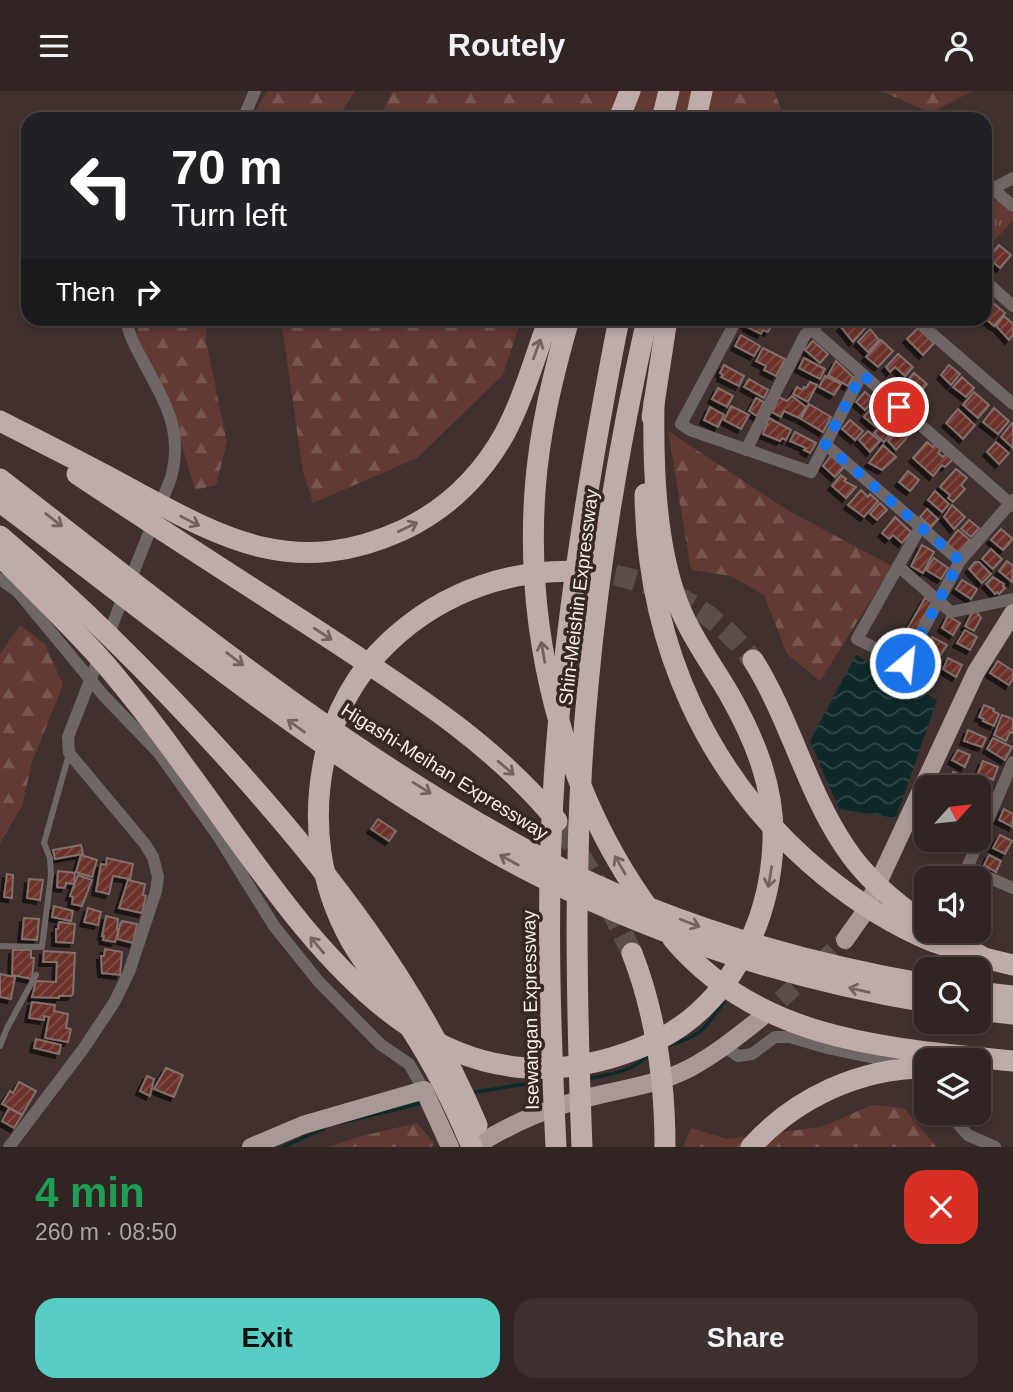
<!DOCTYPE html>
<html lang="en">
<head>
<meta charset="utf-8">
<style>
	body { margin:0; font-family:Arial,sans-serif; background:#3c312f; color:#f1f3f6; height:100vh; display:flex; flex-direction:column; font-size:26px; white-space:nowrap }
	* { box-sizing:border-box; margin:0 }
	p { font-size:23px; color:#a8a5a5 }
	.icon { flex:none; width:38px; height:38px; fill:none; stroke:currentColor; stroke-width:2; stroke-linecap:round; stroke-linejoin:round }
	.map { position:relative; height:1056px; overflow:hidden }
	.drawer { display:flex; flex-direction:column; background:#302522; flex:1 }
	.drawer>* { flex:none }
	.top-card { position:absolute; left:21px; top:21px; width:971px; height:214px; border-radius:21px; box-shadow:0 4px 10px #0003,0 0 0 2px #4b4240; background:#202124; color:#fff; overflow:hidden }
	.needle { width:46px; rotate:63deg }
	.fabs { position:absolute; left:914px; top:684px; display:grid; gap:14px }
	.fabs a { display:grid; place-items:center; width:77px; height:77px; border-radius:14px; background:#302522; box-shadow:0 4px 10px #0003,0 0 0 2px #4b4240; font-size:35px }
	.pin { position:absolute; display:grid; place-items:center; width:60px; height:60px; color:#fff; margin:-30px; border:4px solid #fff; border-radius:50%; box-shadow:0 2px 7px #0007 }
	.me { position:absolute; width:77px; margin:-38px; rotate:28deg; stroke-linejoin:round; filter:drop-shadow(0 0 5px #0008) }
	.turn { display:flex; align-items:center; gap:24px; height:147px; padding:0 35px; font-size:32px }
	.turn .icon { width:91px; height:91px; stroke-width:2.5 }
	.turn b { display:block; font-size:49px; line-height:60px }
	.then { display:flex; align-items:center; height:66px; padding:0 35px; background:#0003; gap:14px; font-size:26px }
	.round { display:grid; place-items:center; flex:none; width:74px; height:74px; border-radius:21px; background:#3c312f }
	.overview { display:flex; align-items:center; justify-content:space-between; height:119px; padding:0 35px }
	h1 { font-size:42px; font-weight:600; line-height:52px; color:#1e9e55 }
	.primary-button { display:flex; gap:14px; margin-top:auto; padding:14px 35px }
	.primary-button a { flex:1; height:80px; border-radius:21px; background:#56cec4; color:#111; font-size:28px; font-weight:600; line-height:80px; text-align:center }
	.primary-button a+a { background:#3c312f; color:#f1f3f6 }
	header { display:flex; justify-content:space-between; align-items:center; height:91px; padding:0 35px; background:#302522; font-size:32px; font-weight:600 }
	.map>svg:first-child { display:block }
	.forest { fill:url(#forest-firs) }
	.park { fill:url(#park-tufts) }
	.water { fill:url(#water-waves) }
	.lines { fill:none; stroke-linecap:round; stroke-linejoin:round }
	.stream { stroke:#0e2a28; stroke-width:3.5 }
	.building { fill:url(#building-hatch); stroke:#81706c; stroke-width:2; filter:url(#shadow) }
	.primary-tunnel { stroke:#5c4e4b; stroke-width:18; stroke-dasharray:18 9; stroke-linecap:butt }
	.motorway-tunnel { stroke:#5c4e4b; stroke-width:21; stroke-dasharray:21 10; stroke-linecap:butt }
	.service { stroke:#6f6766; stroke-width:6 }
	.minor { stroke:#6f6766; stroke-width:12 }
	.primary { stroke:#a99996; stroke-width:18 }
	.motorway { stroke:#bfaca8; stroke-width:21 }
	.oneway { stroke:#73635f }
	.route { stroke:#1a73e8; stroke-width:12; stroke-dasharray:0 21.6 }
	.labels { text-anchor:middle; stroke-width:7; stroke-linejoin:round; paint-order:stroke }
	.street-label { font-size:19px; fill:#faefed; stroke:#352724 }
</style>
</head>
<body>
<header><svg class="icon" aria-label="menu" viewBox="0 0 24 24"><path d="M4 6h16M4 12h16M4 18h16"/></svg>Routely<svg class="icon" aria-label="person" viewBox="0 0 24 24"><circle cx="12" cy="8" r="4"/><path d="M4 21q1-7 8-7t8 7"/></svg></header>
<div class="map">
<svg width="1013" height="1056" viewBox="0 0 1013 1056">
	<defs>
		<pattern id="forest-firs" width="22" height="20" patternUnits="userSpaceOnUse" patternTransform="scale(1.75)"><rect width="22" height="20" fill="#623a33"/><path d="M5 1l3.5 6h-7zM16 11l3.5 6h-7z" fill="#795751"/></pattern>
		<pattern id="park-tufts" width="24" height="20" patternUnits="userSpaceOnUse" patternTransform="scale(1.75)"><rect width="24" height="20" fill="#623a33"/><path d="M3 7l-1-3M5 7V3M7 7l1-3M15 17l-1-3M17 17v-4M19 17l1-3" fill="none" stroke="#795751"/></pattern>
		<pattern id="water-waves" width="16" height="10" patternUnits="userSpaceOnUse" patternTransform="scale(1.75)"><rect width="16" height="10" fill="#0e2a28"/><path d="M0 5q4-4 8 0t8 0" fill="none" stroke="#324948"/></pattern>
		<pattern id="building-hatch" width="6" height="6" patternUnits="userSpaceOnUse" patternTransform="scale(1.75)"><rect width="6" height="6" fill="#6c3129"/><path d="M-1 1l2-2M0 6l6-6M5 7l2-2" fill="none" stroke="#824f48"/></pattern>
		<filter id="shadow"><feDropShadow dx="-4" dy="4" stdDeviation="0" flood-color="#0009"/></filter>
	</defs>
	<rect width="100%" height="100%" fill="#40312e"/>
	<!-- forest -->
	<g class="forest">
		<polygon points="267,0 355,0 337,28 251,28"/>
		<polygon points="393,0 774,0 785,28 378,28"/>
		<polygon points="881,0 972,0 931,22"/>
		<polygon points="141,228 207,228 206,250 227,351 216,394 195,399 181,351 136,245"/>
		<polygon points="281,228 528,228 518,238 503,284 417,367 313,412 303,381"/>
		<polygon points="668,340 789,420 892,475 820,590 787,563 764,504 731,485 691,479"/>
		<polygon points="20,534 45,553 63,594 32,671 22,715 0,752 0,563"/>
		<polygon points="872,1014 904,1017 937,1056 683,1056 691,1037 727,1048 821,1036"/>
		<polygon points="417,1032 434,1052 432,1056 329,1056 358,1046"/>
	</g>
	<!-- park -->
	<polygon class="park" points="988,109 1000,110 1013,122 1013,129 985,160 985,110"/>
	<!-- water -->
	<polygon class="water" points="856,564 937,609 896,727 839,718 810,650"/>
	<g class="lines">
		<!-- stream -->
		<g class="stream">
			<path d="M669 954C701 945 704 939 723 912"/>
			<path d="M587 988C611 983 632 981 650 963"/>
			<polyline points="469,1002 545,990"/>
			<polyline points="339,1032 423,1012"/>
			<polyline points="283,1056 325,1037"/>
		</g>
	</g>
	<!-- building -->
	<g class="building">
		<polygon points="999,154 1011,164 1000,177 988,167"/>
		<polygon points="991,210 1005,222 994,235 985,227 985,216"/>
		<polygon points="1004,225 1013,233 1013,244 1009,249 996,235"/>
		<polygon points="745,228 759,228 772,234 768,241 763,239 761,243 747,236 747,234 743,232"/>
		<polygon points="849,228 857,228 866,236 853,251 841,236"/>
		<polygon points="918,237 934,252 923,264 907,248"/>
		<polygon points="870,238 879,249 868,261 858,251"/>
		<polygon points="741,244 760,255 754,265 735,255"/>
		<polygon points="881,249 893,260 878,276 866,266"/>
		<polygon points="813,250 828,263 820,272 805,259"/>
		<polygon points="763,257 785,268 776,285 764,279 766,275 756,270"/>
		<polygon points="898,263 913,276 905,285 895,276 890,281 886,276"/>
		<polygon points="804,267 825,278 820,288 799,277"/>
		<polygon points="836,270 853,286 848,295 828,284"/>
		<polygon points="724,274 744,285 739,295 721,286 723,284 720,282"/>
		<polygon points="949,274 960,283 951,294 941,284"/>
		<polygon points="914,282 927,293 915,307 902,296"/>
		<polygon points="825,285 841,293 834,304 819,296"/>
		<polygon points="962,286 974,297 966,306 953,296"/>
		<polygon points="749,288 768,299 764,307 744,296"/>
		<polygon points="810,291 817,294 808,311 793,303 797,296 802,299 804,296 806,297"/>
		<polygon points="718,297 733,305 727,316 712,308"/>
		<polygon points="865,301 874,309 865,319 856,311"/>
		<polygon points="974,301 989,314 978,327 963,314"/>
		<polygon points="792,305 806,316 799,327 784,320 781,326 772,321 779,306 787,310"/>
		<polygon points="756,307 764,311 757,325 749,320"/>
		<polygon points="809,313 831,326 823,341 801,328"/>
		<polygon points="731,315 749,324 741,338 724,329"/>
		<polygon points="710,316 724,324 718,336 704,329"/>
		<polygon points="872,316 884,327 876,336 864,326"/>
		<polygon points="994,317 1009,330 998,343 983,331"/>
		<polygon points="958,318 975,334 963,348 946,332"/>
		<polygon points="889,325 898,333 887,343 889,345 884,351 874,342"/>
		<polygon points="769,327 791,339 786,349 782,347 780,350 763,343"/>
		<polygon points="850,329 863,340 855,349 842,338"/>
		<polygon points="1012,332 1013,333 1013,357 1001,346"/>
		<polygon points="903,333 907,337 905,340 909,344 896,359 888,350"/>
		<polygon points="868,340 880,350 870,361 859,349"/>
		<polygon points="795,341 816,352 810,362 804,359 806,357 790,350"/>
		<polygon points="927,351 933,356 935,353 941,359 938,362 943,366 946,363 953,368 945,376 942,374 933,385 913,367"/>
		<polygon points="996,351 1009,362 999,373 987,361"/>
		<polygon points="883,354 896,366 882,379 869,372"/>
		<polygon points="831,365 844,376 835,386 823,375"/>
		<polygon points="956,378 967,387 961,394 965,398 953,411 948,407 950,404 940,396"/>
		<polygon points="908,380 919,389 910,400 899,391"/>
		<polygon points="841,384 846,388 844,390 856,396 846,407 832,395"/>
		<polygon points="861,399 868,406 870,403 878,410 864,426 848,414"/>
		<polygon points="935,400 949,413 942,421 928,409"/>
		<polygon points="880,412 887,419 877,429 870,423"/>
		<polygon points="952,414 965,426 954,438 944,426"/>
		<polygon points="927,418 938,428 931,436 920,426"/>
		<polygon points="895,426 911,441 902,452 893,444 889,448 882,442"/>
		<polygon points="969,429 979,437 971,446 961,438"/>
		<polygon points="1001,438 1013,448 1003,459 991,449"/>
		<polygon points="958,439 970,449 958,463 947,453"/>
		<polygon points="922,454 934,461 923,482 911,475"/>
		<polygon points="991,458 1002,468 993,478 982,468"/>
		<polygon points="934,467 948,477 941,488 926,479"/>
		<polygon points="1007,470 1013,475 1012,491 999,480"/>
		<polygon points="975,471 979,471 991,483 982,492 969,478"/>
		<polygon points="993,486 1004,493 1003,495 1005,497 999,503 997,501 995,503 986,493"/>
		<polygon points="962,489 977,498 971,508 956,498"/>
		<polygon points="925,507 932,511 908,554 901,550 904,544 907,546 908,544 905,542"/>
		<polygon points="977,521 981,527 974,540 965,535 972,522"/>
		<polygon points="948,525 960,532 953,544 942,537"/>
		<polygon points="965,539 977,546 970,559 957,552"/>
		<polygon points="932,546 947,554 940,565 926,557"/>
		<polygon points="948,567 962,574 956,586 943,578"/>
		<polygon points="998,570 1013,580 1013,587 1009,594 990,582"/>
		<polygon points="984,614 994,618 993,620 999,623 994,635 983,630 984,628 979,626"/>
		<polygon points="1002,624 1013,628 1013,642 1010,641 1006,650 994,644"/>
		<polygon points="968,639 986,647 982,656 964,650"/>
		<polygon points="993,647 1012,656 1005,669 987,658"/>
		<polygon points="958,659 970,664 965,676 952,669"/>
		<polygon points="983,670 998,676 993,689 978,682"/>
		<polygon points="953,681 967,687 963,696 947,696"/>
		<polygon points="975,687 990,693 985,706 978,703 978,696 971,696"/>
		<polygon points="1004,718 1013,723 1013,736 999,729"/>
		<polygon points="378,728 396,740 389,750 371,738"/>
		<polygon points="1000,744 1012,750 1005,763 993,757"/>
		<polygon points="81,754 83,763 55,768 53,759"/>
		<polygon points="81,764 97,769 92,786 76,781"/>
		<polygon points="989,764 1001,770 996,781 984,774"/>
		<polygon points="107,767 133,773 130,788 113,785 109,803 96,800 101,773 106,774"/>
		<polygon points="58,780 75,782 74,793 66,792 65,797 57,796"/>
		<polygon points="7,783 13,784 12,807 4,806"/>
		<polygon points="78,784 92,789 82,815 72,813 73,806 70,805"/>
		<polygon points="29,788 43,789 40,809 27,807"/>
		<polygon points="128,789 145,793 143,804 146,805 142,822 119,817"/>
		<polygon points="54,815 73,820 71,830 52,826"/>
		<polygon points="88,817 101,821 98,834 84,831"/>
		<polygon points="106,825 118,828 117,838 119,838 115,851 103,849 104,845 102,845"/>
		<polygon points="24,827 39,828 37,849 22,848"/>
		<polygon points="122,830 137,833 133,852 117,848 120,833"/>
		<polygon points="59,831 75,833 73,852 56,851 56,838 58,838"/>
		<polygon points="105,858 122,861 120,884 102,882 101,865 104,865"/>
		<polygon points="13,859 31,859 31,867 34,867 32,888 12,884"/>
		<polygon points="44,860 75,862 73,903 71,905 59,905 59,907 32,906 36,890 56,891 57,871 43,871"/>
		<polygon points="0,883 15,886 11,908 0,906"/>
		<polygon points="32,911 55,914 54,920 68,923 66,937 71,938 68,951 45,947 49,926 44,925 44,929 29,927"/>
		<polygon points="36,948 61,954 59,963 34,957"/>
		<polygon points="166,977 183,984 174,1006 154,998"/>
		<polygon points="147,985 154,988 150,1005 140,1000"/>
		<polygon points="19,991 36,1000 22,1024 2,1013 10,1000 13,1002"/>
		<polygon points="9,1017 22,1024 14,1037 2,1030"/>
	</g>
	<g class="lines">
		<!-- primary-tunnel -->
		<polyline class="primary-tunnel" points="761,927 845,849"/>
		<!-- motorway-tunnel -->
		<g class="motorway-tunnel">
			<path d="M615 484C675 498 714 521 753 569"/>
			<polyline points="562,736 602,800 632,862"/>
		</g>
		<!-- service -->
		<g class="service">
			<polyline points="0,855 42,856 51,784 50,767 44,752 69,663"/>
			<polyline points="0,955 7,937 36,884"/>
		</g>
		<!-- minor -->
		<g class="minor">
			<polyline points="243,28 255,0"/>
			<polyline points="993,98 1013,115"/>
			<polyline points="985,102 1013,87"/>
			<polyline points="985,190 1013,215"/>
			<polyline points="737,228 681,333 690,339 811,381 862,283"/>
			<polyline points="915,228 1013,313"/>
			<polyline points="811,238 1013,415"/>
			<polyline points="825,353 960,470"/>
			<polyline points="746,359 805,244 823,228"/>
			<polyline points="921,435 857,548 905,572 960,470 1013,409"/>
			<polyline points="898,475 951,521 1013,508"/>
			<polyline points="0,488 18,501 104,605 158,661 218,745 274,835 319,891 380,953 409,973 424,999"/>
			<path d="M107 547 171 387C184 337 164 311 142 268 135 256 128 242 126 228"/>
			<polyline points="1013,671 967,777 1013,797"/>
			<polyline points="725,956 738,965 752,963 775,946 790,946 827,957 879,968 916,968"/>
			<polyline points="948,1022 968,1044 995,1056"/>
			<polyline points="9,1056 84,957 115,910 129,881 156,800 158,786 153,766 145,753 69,662 68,646 100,564"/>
		</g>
		<!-- primary -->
		<g class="primary">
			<polyline points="845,849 864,822 976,581 1013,522"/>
			<polyline points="251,1056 303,1034 424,999 450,1056"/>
			<path d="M474 1056C502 1038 534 1023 566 1013 607 999 652 997 690 977 716 963 738 945 761 927"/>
		</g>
		<!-- motorway -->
		<g class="motorway">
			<polyline points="619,28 630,0"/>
			<polyline points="662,28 669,0"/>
			<polyline points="696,28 702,0"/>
			<path d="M569 228C553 284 539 341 535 400 525 544 562 696 646 814"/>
			<polyline points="652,326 667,228"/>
			<path d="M0 330C39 350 79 370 118 391 217 444 289 491 403 439 447 418 481 385 505 342 524 306 535 265 549 228"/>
			<path d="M77 383C159 438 243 491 326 545 408 599 494 653 557 730"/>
			<path d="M0 388C175 523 348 666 545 769 663 831 794 870 926 893"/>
			<path d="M645 403C647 553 707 689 825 785 857 811 895 835 934 851 950 857 967 861 984 867"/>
			<path d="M0 411C139 515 272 625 420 717 460 742 502 767 545 788 670 849 789 888 926 911"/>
			<path d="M0 445C80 513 154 587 224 664 326 776 418 894 477 1034"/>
			<path d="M0 465C36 501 73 536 106 574 134 607 160 641 185 676 300 831 424 1056 656 950 730 913 770 832 773 752 775 697 755 648 728 601 710 571 689 542 677 510 655 450 653 375 654 311"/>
			<path d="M753 569C790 628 806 698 845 756 866 788 895 812 926 833"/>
			<path d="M673 848C760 951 888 957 1013 970"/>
			<polyline points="974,861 984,867 1013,874"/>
			<path d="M632 862C656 924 665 989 665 1056"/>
			<polyline points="978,901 1013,905"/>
			<polyline points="978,919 1013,923"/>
			<path d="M472 1056C455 1015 435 975 411 938 392 908 369 881 351 850 319 793 311 729 325 665 334 622 357 581 389 551 444 499 514 476 588 481"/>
			<path d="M556 1056C550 934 546 811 554 690 564 534 589 381 619 228"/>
			<path d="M582 1056C576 903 573 747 588 594 599 472 620 348 647 228"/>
			<path d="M751 1056C795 1007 860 977 926 977"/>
		</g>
	</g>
	<!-- one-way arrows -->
	<defs><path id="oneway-shaft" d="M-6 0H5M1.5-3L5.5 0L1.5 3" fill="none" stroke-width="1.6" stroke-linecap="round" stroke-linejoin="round" transform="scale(1.75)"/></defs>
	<g class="oneway">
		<use href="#oneway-shaft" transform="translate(537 258) rotate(-70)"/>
		<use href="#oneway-shaft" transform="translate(54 429) rotate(38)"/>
		<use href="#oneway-shaft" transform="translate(190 430) rotate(27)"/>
		<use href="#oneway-shaft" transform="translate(408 436) rotate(-26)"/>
		<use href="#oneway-shaft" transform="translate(323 543) rotate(33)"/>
		<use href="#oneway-shaft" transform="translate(543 561) rotate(-100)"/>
		<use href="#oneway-shaft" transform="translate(235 568) rotate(37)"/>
		<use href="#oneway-shaft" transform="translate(296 635) rotate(-144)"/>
		<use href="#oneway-shaft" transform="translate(506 677) rotate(41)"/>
		<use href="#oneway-shaft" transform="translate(422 697) rotate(32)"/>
		<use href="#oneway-shaft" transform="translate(509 769) rotate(-151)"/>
		<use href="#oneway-shaft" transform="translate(620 774) rotate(-120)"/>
		<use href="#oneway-shaft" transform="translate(770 786) rotate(99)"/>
		<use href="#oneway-shaft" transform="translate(690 832) rotate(21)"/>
		<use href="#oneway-shaft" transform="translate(317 854) rotate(-130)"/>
		<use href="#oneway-shaft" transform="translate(859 899) rotate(-167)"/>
	</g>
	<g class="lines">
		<!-- route -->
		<polyline class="route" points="899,316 862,283 825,353 960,470 905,572"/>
	</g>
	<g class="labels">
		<!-- street labels -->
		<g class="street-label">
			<text transform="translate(578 506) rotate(-83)" y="7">Shin-Meishin Expressway</text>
			<text transform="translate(445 680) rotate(32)" y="7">Higashi-Meihan Expressway</text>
			<text transform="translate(530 919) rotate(-91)" y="7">Isewangan Expressway</text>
		</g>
	</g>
</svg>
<div class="fabs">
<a><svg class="needle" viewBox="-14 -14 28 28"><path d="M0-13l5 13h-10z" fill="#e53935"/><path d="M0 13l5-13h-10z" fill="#a8a5a5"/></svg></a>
<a><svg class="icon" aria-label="sound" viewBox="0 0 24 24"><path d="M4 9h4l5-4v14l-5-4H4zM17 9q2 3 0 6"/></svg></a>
<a><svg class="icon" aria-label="search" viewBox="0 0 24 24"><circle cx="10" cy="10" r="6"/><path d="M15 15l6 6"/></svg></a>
<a><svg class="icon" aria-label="layers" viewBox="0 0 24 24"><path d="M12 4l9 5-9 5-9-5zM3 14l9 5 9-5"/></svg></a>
</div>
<div class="pin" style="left:899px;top:316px;background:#d93025"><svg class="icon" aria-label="arrive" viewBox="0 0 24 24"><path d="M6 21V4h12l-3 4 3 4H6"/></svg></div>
<svg class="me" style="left:905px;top:572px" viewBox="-20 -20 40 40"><circle r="17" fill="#1a73e8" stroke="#fff" stroke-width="3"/><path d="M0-11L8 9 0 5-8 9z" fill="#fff"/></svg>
<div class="top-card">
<div class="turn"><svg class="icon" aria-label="left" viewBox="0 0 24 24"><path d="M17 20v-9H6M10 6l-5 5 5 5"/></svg><div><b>70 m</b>Turn left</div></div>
<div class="then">Then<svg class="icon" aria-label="right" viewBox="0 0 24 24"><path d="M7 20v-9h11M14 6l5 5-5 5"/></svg></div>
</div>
</div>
<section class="drawer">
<div class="overview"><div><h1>4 min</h1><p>260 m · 08:50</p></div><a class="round" style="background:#d93025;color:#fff"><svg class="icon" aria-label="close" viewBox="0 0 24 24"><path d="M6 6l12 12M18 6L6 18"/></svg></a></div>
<div class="primary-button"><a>Exit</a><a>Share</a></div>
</section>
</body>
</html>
